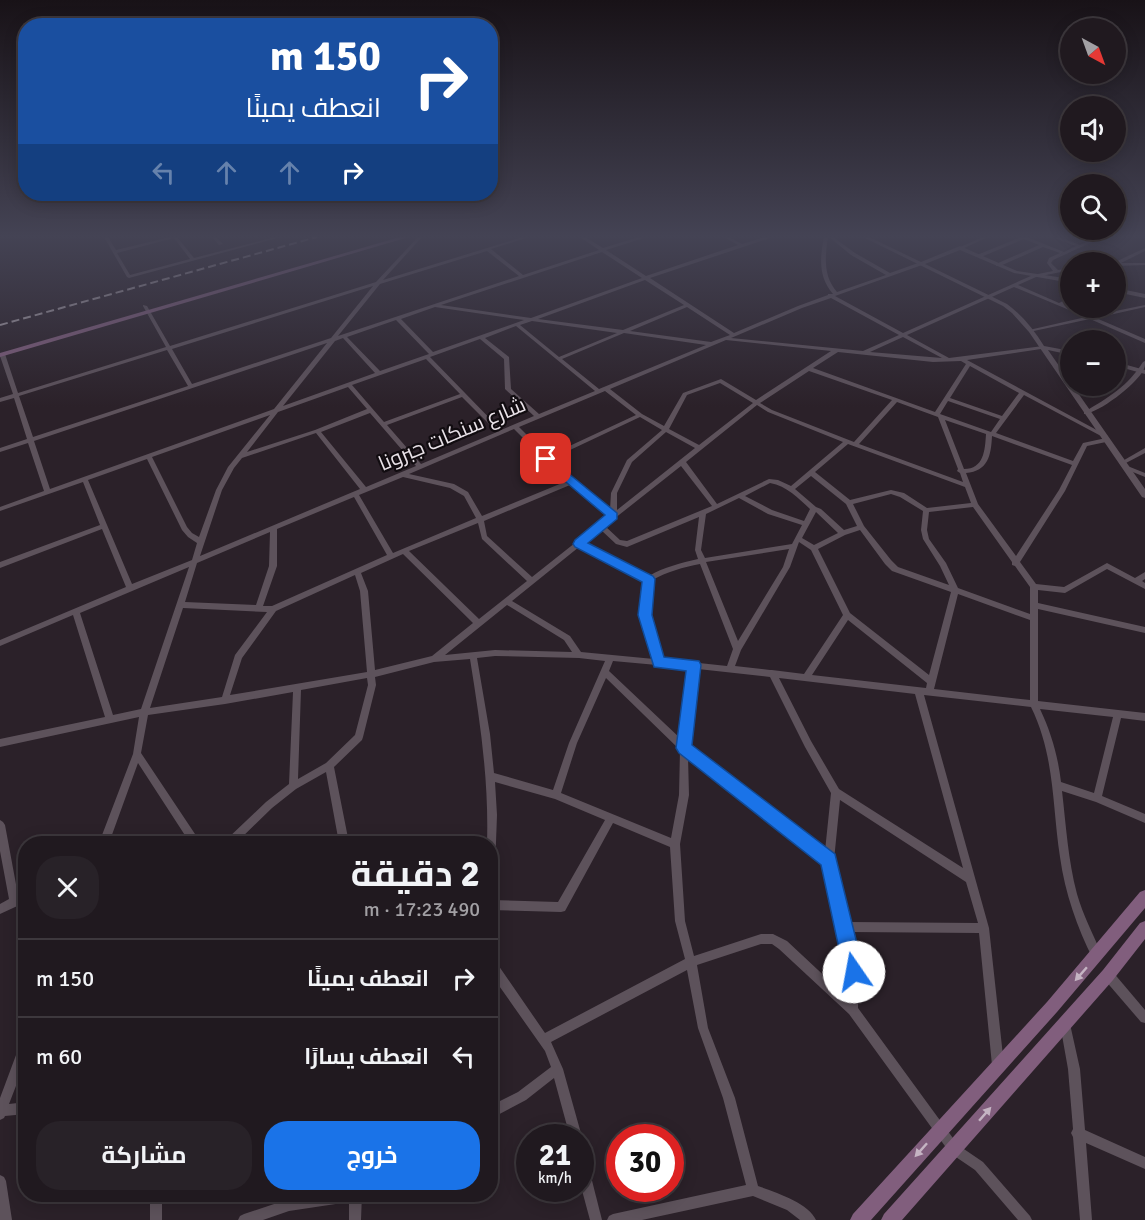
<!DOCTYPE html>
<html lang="ar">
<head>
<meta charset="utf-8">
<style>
	body { margin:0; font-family:Signika,Cairo,sans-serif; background:#282228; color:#f1f3f6; direction:rtl; height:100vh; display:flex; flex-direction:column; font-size:22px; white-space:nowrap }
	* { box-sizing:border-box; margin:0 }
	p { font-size:20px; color:#a2a0a4 }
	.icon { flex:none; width:33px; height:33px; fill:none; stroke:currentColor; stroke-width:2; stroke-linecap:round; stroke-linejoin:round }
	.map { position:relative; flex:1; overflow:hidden; direction:ltr }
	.panel { position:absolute; left:18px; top:836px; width:480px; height:366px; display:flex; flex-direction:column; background:#20191f; border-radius:24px; box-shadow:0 3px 15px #0003,0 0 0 2px #3d383d; direction:rtl }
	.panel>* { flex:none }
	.guide { position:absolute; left:18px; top:18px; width:480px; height:183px; border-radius:24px; box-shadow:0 3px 15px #0003,0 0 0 2px #3d383d; direction:rtl; background:#1a4fa0; color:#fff; overflow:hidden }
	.needle { width:39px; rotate:139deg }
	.fabs { position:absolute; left:1060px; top:18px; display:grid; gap:12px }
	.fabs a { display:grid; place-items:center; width:66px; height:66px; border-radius:50%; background:#20191f; box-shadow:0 3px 15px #0003,0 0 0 2px #3d383d; font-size:30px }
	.speed { position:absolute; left:516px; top:1124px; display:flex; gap:12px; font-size:30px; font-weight:700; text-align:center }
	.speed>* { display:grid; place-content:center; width:78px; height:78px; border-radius:50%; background:#20191f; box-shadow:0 3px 15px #0003,0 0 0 2px #3d383d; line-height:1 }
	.speed small { font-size:15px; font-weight:400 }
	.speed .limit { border:9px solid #d22; background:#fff; color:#111 }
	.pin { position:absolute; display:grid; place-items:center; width:51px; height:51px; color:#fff; margin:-26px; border-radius:12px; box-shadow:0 3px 9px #0006 }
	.me { position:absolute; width:66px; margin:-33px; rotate:348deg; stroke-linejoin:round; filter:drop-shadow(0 0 4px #0008) }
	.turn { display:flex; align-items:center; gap:21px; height:126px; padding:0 18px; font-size:27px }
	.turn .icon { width:78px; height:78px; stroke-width:2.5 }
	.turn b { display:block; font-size:42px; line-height:51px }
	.lanes { display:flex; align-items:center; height:57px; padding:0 18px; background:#0003; justify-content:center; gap:30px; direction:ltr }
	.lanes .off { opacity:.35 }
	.round { display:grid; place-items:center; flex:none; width:63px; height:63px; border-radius:24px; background:#282228 }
	.headline { display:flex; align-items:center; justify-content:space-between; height:102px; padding:0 18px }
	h1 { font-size:36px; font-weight:700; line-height:45px }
	.button { display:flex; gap:12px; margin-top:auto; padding:12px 18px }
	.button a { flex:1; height:69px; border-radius:24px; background:#1a73e8; color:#fff; font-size:24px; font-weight:700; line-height:69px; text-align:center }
	.button a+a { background:#282228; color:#f1f3f6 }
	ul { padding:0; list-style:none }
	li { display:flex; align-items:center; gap:18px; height:78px; padding:0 18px; border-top:2px solid #3d383d }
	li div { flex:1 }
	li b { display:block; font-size:22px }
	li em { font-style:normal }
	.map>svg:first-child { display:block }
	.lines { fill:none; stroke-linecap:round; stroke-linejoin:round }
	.minor { fill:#5d525b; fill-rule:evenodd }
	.tertiary { fill:#5d525b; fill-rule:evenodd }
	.secondary { fill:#815e7d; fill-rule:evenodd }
	.rail { stroke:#a9a1a8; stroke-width:2; stroke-dasharray:8 4; stroke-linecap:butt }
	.oneway { fill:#c5b4c3 }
	.route { fill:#1a73e8; stroke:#114b97; stroke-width:1.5 }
	.labels { text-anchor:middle; stroke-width:4.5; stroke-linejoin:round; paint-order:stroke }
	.street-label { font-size:21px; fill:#e9e2e8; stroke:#110c10 }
</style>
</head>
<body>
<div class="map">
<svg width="1145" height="1220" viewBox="0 0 1145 1220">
	<rect width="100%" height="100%" fill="#2b2129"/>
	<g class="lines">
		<!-- minor -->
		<g class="minor">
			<path d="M104 237H108L116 250 170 237H177L194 258 275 237H281L129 278 127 277ZM174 238 190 259 130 275 117 253Z"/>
			<polygon points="212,237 216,237 223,244 219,245"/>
			<path d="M418 237H422L383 280 523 237H529L491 249 523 275 599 250 580 237H585L603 248 639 237H644V238L606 250 646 276 738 245 724 237H729L742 244 765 237H770V238L650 278 734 333 798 306 828 295V294H833C818 277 820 257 824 237H828C825 257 823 276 837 292L886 275 851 255 829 237H833L855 253 890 273 918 263H922V265L835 296 903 333 1033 275 1053 271 1047 263 1049 258 1060 253 1043 247 1000 266H996V264L1039 245 1024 239 981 257H977V255L1021 237H1027L1064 252 1076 246 1054 238V237H1059L1080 245 1098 237H1103L1053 260 1051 263 1058 270 1071 268V270L1036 277 1018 285 1059 303 1071 297V300L1064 304 1091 316 1145 305V307L1096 318 1145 339V343L1090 319 1029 332V330L1086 317 1014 287 907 335 949 358 1043 346 1044 347 1041 349 967 360 1106 435 1103 437 1101 436 1024 395 996 433 1073 461 1083 443 1106 438 1109 440 1106 442 1087 446 1065 491 1020 562 1036 584 1064 587 1107 563 1135 578 1145 572V579L1142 581 1145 583V589L1107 569 1065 593 1038 590V603L1145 627V633L1038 609V701L1145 713V721L1121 718 1102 796 1145 814V823L1096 802 1062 791C1066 825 1068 860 1077 894 1083 915 1093 934 1102 955L1101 959 1097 960 1093 959C1077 927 1065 893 1060 857 1052 805 1055 756 1031 707L924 695 989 928 1004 1065 1002 1069 998 1071 994 1069 992 1065 979 933 850 932 859 972 858 1008 958 1145 983 1162 1030 1216 1032 1220H1018L975 1170 950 1153 849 1014 779 949 772 944H761L697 965 708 1028 735 1098 758 1186C775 1192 809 1203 816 1220H800L787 1210 753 1196 642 1220H607L609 1216 613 1214 746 1185 723 1098 698 1028 687 970 551 1042 563 1069 582 1137 580 1140V1137H570L554 1078 526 1100 490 1119V1106L518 1092 551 1067 545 1051 490 973V958L494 959 545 1033 685 959 675 921 670 847 613 823 565 911 561 912 490 910V900L558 902 605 820 555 799 495 782 497 815 495 869 493 872 490 874V843H487C489 781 480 721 470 659L434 662 375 677 376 685 363 737 362 740 334 767 349 843H339L326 772 296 789 272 808 236 843H224L226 840 266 802 289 784 293 692 225 704 148 715 141 753 201 843H190L138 763 109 843H99L133 754 139 717 0 747V739L105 717 73 615 0 646V640L126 587 102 529 0 568V562L100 525 83 482 0 511V507L44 491 28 443 0 452V448L27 439 14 398 0 402V398L13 394 0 356V353L5 354 18 393 166 347 143 306V305L147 306 170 346 376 282ZM487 251 519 276 338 336 380 284ZM602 252 642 278 531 318 441 305ZM645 280 684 305 623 330 538 319ZM373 286 331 338 192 384 172 349ZM831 298 899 335 863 351 731 338 802 308ZM435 307 524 320 433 352 401 319ZM687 307 730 335 711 342 630 331ZM396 320 429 354 380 371 347 337ZM532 321 617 333 559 357 520 325ZM516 326 595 391 539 414 511 389 509 357 485 338ZM624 333 706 345 599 389 562 359ZM903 337 942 358 870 352ZM343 338 375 373 283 406 335 341ZM480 339 504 359 505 389 534 416 501 430 430 357ZM726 340 831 351 756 400 721 379 683 393 664 426 642 414 610 389ZM327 343 274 409 50 489 34 441ZM167 350 188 386 33 437 19 396ZM838 352 933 362 961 361 966 364 935 412 813 368ZM426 359 460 394 384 422 352 385ZM970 366 1019 393 1002 416 950 398ZM809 371 892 400 854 442 772 410 760 403ZM720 383 753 403 699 445 669 429 687 395ZM348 387 367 409 315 430 247 452 278 412ZM605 391 636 415 548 456 519 427ZM462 397 497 432 421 464 387 425ZM948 401 1000 419 991 432 940 414ZM897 402 938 417 958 469 957 471 960 473 963 482 859 444ZM757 405 768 412 843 442 791 486 778 480 769 479 717 504 686 462ZM370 413 416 466 366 487 321 432ZM270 415 228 467 216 490 199 537 192 533 187 527 152 457ZM640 417 662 430 627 460 611 493 610 510 573 480 551 459ZM945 420 986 434C985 450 984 469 964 469ZM514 429 543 458 544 460 546 461 567 481 482 516 468 492 454 484 409 474ZM666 432 695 448 617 510V493L632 462ZM316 433 360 489 200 556 222 490 234 468 242 458ZM992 436 1072 465 1059 490 1016 556 978 504 966 473C988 471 991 456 992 436ZM848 444 965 487 971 503 927 508 904 493 891 490 850 500 815 472ZM147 459 182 530 188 537 197 543 192 560 132 584 88 480ZM681 466 712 506 627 541 620 540 605 526ZM811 476 846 504 857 526 844 530 821 509 816 507 795 489ZM403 477 450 488 464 496 476 518 393 553 359 495ZM770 483C787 486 798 498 810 509L804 521 772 510 745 496ZM570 485 609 516 532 577 487 536 484 521ZM891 494 900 497 923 511 921 530 923 539 940 566 949 585 898 567 891 560 864 526 853 504ZM354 497 387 555 272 606H263L277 566V529ZM739 498 768 514 802 525 792 544 705 558 701 550 706 514ZM973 507 1012 562V565L1015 566 1030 587V614L958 588 946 563 929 539 927 530 929 512ZM816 512 838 533 814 545 802 538ZM699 517 695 550 698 559C681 563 664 567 649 576L584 543 601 530 616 544 627 547ZM478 523 482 539 527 581 479 619 409 551ZM860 530 885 564 892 571 951 592 929 675 850 613 818 549 845 535ZM270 532 269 566 256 605 185 602 197 563ZM799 542 811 550 843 615 804 674 772 670H770L735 666 741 650 790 567ZM579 547 645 580 641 615 654 659 581 652 570 636 512 601ZM789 549 783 567 738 641 706 562ZM403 554 473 623 432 656 375 670 368 591 361 573ZM700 564 733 649 727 666 662 659 649 615 652 580C667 572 683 567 700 564ZM189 567 141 709 113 715 80 613ZM355 575 360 591 367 672 230 695 242 658 276 611ZM958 594 1030 620V700L934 689ZM507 605 564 640 572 652 495 650 445 655ZM183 608 267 612 235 655 222 697 150 708ZM848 620 927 683 926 688 812 675ZM495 656 579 658 605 661 569 743 553 790 494 773 490 734 477 658ZM613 661 690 668 681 739 609 671ZM698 669 770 677 805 747 831 793 825 851 689 746ZM367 678 368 685 355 735 326 763 298 779 301 690ZM606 678 680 750 679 795 671 838 561 793 577 743ZM779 678 915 694 963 868 839 789 811 741ZM1040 709 1113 717 1094 793 1061 782C1058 756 1051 732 1040 709ZM688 757 825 863 849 972 848 998 787 941 773 934H761L694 956 685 921 680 844 689 795ZM840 800 966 882 978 923 848 922 834 860Z"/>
			<polygon points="983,237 988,237 962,249 958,248"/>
			<polygon points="1145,248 1145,251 1121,263 1145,263 1145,265 1116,266 1115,262"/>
			<path d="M1145 361C1145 367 1145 366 1143 371 1135 385 1099 413 1084 414V412C1108 398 1128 386 1143 362Z"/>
			<polygon points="1145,448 1145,453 1124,464 1120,464 1119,463"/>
			<polygon points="1125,465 1145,473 1145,477 1123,468 1123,466"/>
			<polygon points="0,820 3,822 5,825 18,895 26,891 26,902 0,914 0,904 9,899 0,851"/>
			<polygon points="1108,970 1112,971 1145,1010 1145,1023 1141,1022 1104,979 1103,975 1104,971"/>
			<polygon points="1065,1019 1069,1020 1070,1024 1080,1069 1085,1130 1145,1157 1145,1169 1086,1143 1092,1220 1080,1220 1073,1137 1071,1133 1073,1129 1068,1069 1060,1024 1061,1020"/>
			<polygon points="26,1038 26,1060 9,1104 26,1102 26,1114 5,1116 4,1118 0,1120 0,1098 22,1039"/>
			<polygon points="580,1151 584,1153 586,1157 602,1220 590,1220 580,1183"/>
			<polygon points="0,1175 4,1177 6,1181 12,1220 0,1220"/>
			<rect x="150" y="1194" width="12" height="26"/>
			<polygon points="321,1194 362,1194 361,1220 349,1220 349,1202 289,1211 263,1220 238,1220 240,1216 244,1214 289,1199"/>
		</g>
		<!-- tertiary -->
		<g class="tertiary">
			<path d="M863 237H869L921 262 960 246 1017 271 1071 279V283L1014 273 960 250 925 264 1007 304C1022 315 1034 330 1044 346L1071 351V355L1048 350 1145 489V498L1142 497 1029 332 1012 313 1003 306Z"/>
			<polygon points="1116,288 1145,294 1145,298 1116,292"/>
			<polygon points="1116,362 1145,370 1145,374 1116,366"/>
		</g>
		<!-- secondary -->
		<g class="secondary">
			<polygon points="400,237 409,237 0,357 0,353"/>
			<polygon points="1145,890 1145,908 1057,1012 871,1220 850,1220 853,1214 1047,1002 1140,892"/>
			<polygon points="1145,921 1145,939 1113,980 902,1220 881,1220 884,1214 1103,970 1140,923"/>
		</g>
		<!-- rail -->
		<polyline class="rail" points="0,325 317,237"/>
	</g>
	<!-- one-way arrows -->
	<defs><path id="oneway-solid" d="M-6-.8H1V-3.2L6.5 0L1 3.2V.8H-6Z" transform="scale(1.5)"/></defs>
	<g class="oneway">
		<use href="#oneway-solid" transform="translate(1081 974) rotate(131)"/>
		<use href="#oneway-solid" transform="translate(985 1114) rotate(-49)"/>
		<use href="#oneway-solid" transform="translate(921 1150) rotate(132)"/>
	</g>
	<!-- sky -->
	<linearGradient id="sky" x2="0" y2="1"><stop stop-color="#181217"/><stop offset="0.58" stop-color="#444354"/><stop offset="1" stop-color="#444354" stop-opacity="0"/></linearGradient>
	<rect width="1145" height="407" fill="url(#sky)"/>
	<!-- route -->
	<polygon class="route" points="546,455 617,513 617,519 588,543 653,576 655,579 652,615 664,657 699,661 701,665 692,745 835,854 864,972 861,979 854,982 847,979 844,972 821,865 679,753 676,748 686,671 654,667 638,615 642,582 575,547 573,544 575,540 605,515 542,462 542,456"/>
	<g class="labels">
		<!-- street labels -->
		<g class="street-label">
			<text transform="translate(452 434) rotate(-23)" y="7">شارع سنكات جبرونا</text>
		</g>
	</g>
</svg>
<div class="fabs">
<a><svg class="needle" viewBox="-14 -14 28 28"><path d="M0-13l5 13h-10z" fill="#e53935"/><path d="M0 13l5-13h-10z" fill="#a2a0a4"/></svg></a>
<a><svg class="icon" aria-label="sound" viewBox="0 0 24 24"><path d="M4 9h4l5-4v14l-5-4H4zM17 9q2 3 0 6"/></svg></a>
<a><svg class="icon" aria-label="search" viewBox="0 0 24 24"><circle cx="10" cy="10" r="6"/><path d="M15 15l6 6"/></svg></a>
<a>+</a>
<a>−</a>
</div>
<div class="speed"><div>21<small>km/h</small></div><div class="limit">30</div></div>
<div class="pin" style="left:546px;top:459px;background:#d93025"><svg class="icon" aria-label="arrive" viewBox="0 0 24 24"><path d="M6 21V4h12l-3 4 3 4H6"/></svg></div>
<svg class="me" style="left:854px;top:972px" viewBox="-20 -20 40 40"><circle r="19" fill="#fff"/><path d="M0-13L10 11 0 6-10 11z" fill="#1a73e8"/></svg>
<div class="guide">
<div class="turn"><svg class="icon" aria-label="right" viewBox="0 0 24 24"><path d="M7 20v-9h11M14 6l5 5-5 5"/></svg><div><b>150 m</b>انعطف يمينًا</div></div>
<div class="lanes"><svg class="icon off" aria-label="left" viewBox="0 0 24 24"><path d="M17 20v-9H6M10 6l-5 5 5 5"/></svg><svg class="icon off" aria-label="ahead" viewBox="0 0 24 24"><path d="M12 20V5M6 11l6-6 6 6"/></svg><svg class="icon off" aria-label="ahead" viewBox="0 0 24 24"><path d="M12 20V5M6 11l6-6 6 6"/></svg><svg class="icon" aria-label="right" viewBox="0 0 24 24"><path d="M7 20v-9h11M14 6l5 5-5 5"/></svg></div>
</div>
<section class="panel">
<div class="headline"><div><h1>2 دقيقة</h1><p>490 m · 17:23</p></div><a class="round"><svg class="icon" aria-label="close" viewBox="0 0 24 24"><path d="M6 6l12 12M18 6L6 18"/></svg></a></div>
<ul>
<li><svg class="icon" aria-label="right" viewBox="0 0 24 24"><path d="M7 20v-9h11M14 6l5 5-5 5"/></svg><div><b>انعطف يمينًا</b></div><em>150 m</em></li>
<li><svg class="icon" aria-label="left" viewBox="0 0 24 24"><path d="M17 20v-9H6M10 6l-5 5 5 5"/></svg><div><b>انعطف يسارًا</b></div><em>60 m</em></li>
</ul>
<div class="button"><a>خروج</a><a>مشاركة</a></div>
</section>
</div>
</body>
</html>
